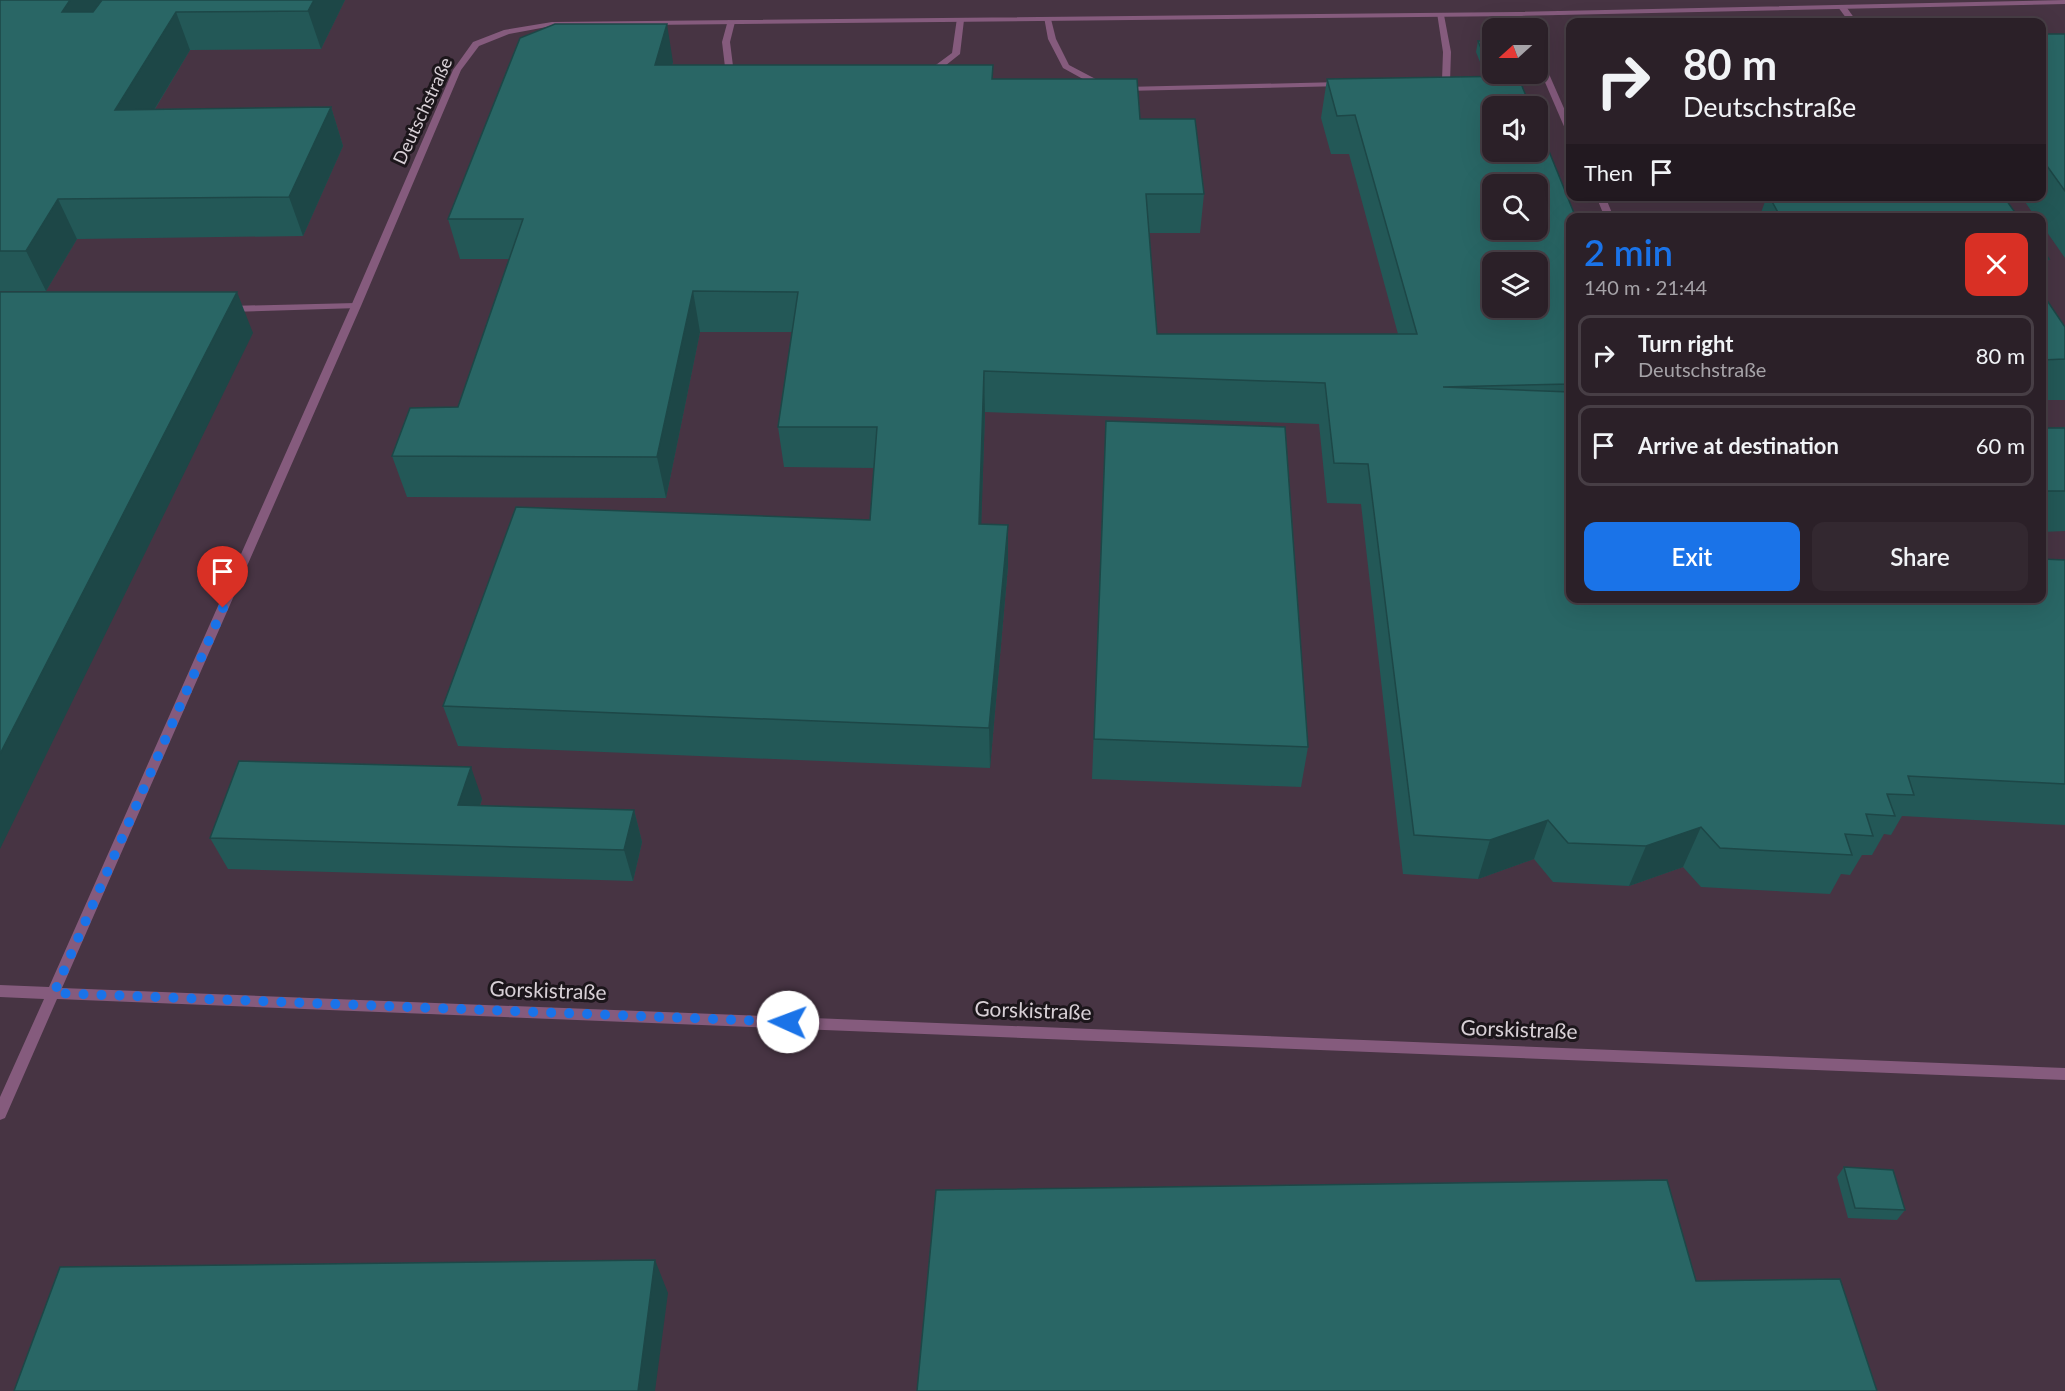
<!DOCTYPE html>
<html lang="en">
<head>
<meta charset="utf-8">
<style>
	body { margin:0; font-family:Lato,sans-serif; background:#332830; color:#f1f3f6; height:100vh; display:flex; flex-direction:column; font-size:22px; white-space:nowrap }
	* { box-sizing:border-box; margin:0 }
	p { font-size:20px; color:#a6a3a8 }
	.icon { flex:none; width:33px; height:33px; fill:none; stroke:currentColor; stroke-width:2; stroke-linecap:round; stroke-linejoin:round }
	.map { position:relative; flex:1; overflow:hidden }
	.details { position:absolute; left:1566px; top:213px; width:480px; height:390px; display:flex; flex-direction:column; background:#2b2028; border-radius:12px; box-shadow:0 6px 24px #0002,0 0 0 2px #473e45 }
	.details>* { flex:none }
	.hud { position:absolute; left:1566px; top:18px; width:480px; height:183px; border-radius:12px; box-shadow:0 6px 24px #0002,0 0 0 2px #473e45; background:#2b2028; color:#f1f3f6; overflow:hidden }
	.needle { width:39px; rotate:249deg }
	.controls { position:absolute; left:1482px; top:18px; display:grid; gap:12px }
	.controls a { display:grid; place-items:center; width:66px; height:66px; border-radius:12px; background:#2b2028; box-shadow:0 6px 24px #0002,0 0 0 2px #473e45; font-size:30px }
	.pin { position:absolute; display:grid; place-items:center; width:51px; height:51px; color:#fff; margin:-62px -26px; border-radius:50% 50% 50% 0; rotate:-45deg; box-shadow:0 0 6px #0007 }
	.pin .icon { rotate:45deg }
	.me { position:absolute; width:66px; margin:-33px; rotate:272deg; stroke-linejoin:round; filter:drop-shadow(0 0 4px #0008) }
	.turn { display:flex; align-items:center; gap:21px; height:126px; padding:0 18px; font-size:27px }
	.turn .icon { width:78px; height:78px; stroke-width:2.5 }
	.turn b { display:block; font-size:42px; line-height:51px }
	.then { display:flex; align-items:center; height:57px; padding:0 18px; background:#0003; gap:12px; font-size:22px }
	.round { display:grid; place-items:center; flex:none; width:63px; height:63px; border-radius:12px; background:#332830 }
	.head { display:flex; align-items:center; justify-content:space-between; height:102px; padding:0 18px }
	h1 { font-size:36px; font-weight:600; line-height:45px; color:#1a73e8 }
	.cta { display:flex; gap:12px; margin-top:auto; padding:12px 18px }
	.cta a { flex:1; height:69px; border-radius:12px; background:#1a73e8; color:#fff; font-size:24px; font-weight:600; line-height:69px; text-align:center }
	.cta a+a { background:#332830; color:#f1f3f6 }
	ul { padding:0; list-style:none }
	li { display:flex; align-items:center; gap:18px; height:81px; margin:0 12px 9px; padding:0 6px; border:3px solid #473e45; border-radius:12px }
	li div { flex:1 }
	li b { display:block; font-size:22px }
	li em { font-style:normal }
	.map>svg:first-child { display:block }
	.built { fill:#473443; fill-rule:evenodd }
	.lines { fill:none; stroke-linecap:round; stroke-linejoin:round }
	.lane { fill:#855b7d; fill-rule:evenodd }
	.street { fill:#855b7d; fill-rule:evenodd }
	.wall { fill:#235857 }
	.shaded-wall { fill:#1d4747 }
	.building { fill:#296665; stroke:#1d4747; stroke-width:1.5; fill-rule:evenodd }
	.route { stroke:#1a73e8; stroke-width:10; stroke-dasharray:0 18 }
	.labels { text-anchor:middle; stroke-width:6; stroke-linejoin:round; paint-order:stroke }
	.far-street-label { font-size:18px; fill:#d8d0d6; stroke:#1c161b }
	.street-label { font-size:21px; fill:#d8d0d6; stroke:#1c161b }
</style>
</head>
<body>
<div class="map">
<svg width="2065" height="1391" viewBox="0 0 2065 1391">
	<rect width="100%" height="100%" fill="#392b36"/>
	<!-- built -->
	<path class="built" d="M0 0H2065V1391H0ZM1570 22H2042V196H1570ZM1492 28H1538V74H1492ZM1492 106H1538V152H1492ZM1492 184H1538V230H1492ZM1570 218H2042V598H1570ZM1492 262H1538V308H1492Z"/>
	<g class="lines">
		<!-- lane -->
		<g class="lane">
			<polygon points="1839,5 1845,5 1857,22 1849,22 1838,7"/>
			<polygon points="1515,12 1521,12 1528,28 1520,28 1514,14"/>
			<path d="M1437 13 1444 15 1451 52 1450 82C1446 86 1436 86 1432 82L1442 80 1443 52Z"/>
			<polygon points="1044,17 1051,19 1056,39 1069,65 1107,85 1107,89 1101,89 1063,68 1048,39"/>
			<polygon points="957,18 964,20 960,54 931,77 925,77 925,73 952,53"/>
			<polygon points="728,20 735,22 730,42 733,66 744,72 744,76 738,76 725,67 722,42"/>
			<polygon points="1538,56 1542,58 1570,122 1570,133 1566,131 1538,66"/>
			<polygon points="1341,82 1344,82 1344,86 1124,91 1120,89 1124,87"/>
			<polygon points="1596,196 1605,196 1614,218 1605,218"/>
			<polygon points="356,303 359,304 359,308 229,312 224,309 229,306"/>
		</g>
		<!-- street -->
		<polygon class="street" points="2065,0 2065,4 1518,16 552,26 509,34 479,46 461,70 361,306 62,988 2065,1068 2065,1080 57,999 5,1118 0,1120 0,1097 44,999 0,997 0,985 49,987 351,306 453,70 473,42 504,30 552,22 1518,12"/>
	</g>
	<!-- wall -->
	<g class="wall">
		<polygon points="0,0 345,0 321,49 190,50 155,109 331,107 343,146 303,236 77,239 46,291 0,291"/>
		<polygon points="2042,34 2065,34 2065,258 2042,225 2042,218 2036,218 2021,196 2042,196"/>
		<polygon points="1478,41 1520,75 1519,79 1570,218 1570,598 2065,560 2065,825 1902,816 1891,835 1884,834 1872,855 1862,855 1850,875 1841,874 1830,894 1701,887 1683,867 1629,886 1553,882 1534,859 1478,879 1403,874 1361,504 1327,503 1319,424 985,412 981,524 1008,566 990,768 458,746 443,706 870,520 874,468 784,467 778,427 792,332 700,332 666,498 407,497 392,456 458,407 509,259 460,259 448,219 673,62 672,65 993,79 1140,119 1204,194 1200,233 1149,233 1157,334 1398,334 1349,154 1331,154 1321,118 1327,79 1486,77 1476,52"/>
		<polygon points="1767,196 1849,196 1851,199 2019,218 1759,218"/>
		<polygon points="2042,249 2049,259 2042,273"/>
		<polygon points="2042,293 2065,327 2065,400 2042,400"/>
		<polygon points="1106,421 1308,747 1301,787 1092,779"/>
		<polygon points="2065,427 2065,531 2042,532 2042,428"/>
		<polygon points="482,799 480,806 634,810 642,842 633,881 228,869 210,838"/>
		<polygon points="1844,1167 1905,1210 1897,1220 1848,1218 1837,1177"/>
	</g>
	<!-- shaded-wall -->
	<g class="shaded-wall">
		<polygon points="70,0 112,0 78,50 62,12"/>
		<polygon points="314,0 345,0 321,49 308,11"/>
		<polygon points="176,12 190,50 131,148 115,110"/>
		<polygon points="667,24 673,62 661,103 655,65"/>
		<polygon points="331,107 343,146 303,236 289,197"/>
		<polygon points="58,199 77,239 46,291 26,251"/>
		<polygon points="693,291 700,332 666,498 657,457"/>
		<polygon points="237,292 253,333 0,849 0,754"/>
		<polygon points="984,371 985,412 980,564 979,524"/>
		<polygon points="1008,525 1008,566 990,768 989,728"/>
		<polygon points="471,767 482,799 470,837 458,805"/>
		<polygon points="634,810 642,842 633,881 624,850"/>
		<polygon points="1548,820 1534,859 1478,879 1490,840"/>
		<polygon points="1701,827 1683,867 1629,886 1646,846"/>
		<polygon points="655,1260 668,1293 655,1391 638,1391"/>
	</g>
	<!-- building -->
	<g class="building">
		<polygon points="0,0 70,0 62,12 93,12 102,0 314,0 308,11 176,12 115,110 331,107 289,197 58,199 26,251 0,251"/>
		<polygon points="1745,17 1749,22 1591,22 1589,18"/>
		<path d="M555 24H667L655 65H993L992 79H1137L1140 119H1195L1204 194H1146L1157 334H1417L1355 115 1337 116 1327 79 1518 76 1530 106H1492V152H1538V124L1576 218H1570V384L1443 387 1570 392V598H2042V559L2065 560V784L1908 776 1914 795 1887 794 1895 816 1866 814 1873 836 1845 834 1852 855 1720 848 1701 827 1646 846 1568 843 1548 820 1490 840 1414 835 1368 464 1334 463 1325 383 984 371 979 524 1008 525 989 728 443 706 516 507 870 520 877 427H778L798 292 693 291 657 457 392 456 410 408 458 407 523 219H448L520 38ZM1492 184H1538V230H1492ZM1492 262H1538V308H1492Z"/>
		<polygon points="2042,34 2065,34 2065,191 2042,159"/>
		<polygon points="1478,41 1492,41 1492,74 1519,74 1520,75 1492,75"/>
		<polygon points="1769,196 1849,196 1851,199 2004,197 2019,218 1781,218"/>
		<polygon points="2042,249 2049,259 2042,259"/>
		<polygon points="0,292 237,292 0,754"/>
		<polygon points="2042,293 2065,327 2065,359 2042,360"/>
		<polygon points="1106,421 1285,427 1308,747 1094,739"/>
		<rect x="2042" y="428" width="23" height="63"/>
		<polygon points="239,761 471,767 458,805 634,810 624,850 210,838"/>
		<polygon points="1844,1167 1893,1170 1905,1210 1855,1208"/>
		<polygon points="1667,1180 1696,1281 1840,1279 1877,1391 917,1391 936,1190"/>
		<polygon points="655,1260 638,1391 14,1391 60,1267"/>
	</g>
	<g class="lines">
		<!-- route -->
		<polyline class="route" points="223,608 54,993 788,1022"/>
	</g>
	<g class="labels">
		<!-- far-street labels -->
		<g class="far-street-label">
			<text transform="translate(423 111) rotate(-65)" y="6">Deutschstraße</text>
		</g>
		<!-- street labels -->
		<g class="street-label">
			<text transform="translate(548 991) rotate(2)" y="7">Gorskistraße</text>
			<text transform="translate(1033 1011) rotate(2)" y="7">Gorskistraße</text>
			<text transform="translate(1519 1030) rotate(2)" y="7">Gorskistraße</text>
		</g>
	</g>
</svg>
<div class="controls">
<a><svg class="needle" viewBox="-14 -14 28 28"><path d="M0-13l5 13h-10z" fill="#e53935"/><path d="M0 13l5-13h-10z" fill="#a6a3a8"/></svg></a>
<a><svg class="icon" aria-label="sound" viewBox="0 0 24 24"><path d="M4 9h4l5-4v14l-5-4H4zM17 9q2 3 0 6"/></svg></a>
<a><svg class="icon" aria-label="search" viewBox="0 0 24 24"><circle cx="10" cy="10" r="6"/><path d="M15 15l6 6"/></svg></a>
<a><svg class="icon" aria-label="layers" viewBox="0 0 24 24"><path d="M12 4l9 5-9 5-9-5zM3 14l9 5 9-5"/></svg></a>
</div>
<div class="pin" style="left:223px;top:608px;background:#d93025"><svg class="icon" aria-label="arrive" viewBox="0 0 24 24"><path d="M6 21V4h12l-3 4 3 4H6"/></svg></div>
<svg class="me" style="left:788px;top:1022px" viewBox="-20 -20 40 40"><circle r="19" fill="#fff"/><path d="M0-13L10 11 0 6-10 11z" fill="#1a73e8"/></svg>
<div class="hud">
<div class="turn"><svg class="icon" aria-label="right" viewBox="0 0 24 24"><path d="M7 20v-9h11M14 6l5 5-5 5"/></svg><div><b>80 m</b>Deutschstraße</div></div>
<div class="then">Then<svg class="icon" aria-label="arrive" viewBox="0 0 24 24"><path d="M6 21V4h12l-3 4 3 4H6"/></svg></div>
</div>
<section class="details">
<div class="head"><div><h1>2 min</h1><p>140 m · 21:44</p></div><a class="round" style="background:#d93025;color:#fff"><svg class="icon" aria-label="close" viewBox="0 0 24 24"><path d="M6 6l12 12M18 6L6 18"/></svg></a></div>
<ul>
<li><svg class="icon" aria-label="right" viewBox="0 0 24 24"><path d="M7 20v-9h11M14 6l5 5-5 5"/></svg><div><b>Turn right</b><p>Deutschstraße</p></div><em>80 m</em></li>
<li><svg class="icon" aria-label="arrive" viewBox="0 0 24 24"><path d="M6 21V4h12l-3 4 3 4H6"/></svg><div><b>Arrive at destination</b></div><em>60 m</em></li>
</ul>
<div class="cta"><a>Exit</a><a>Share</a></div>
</section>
</div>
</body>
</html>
